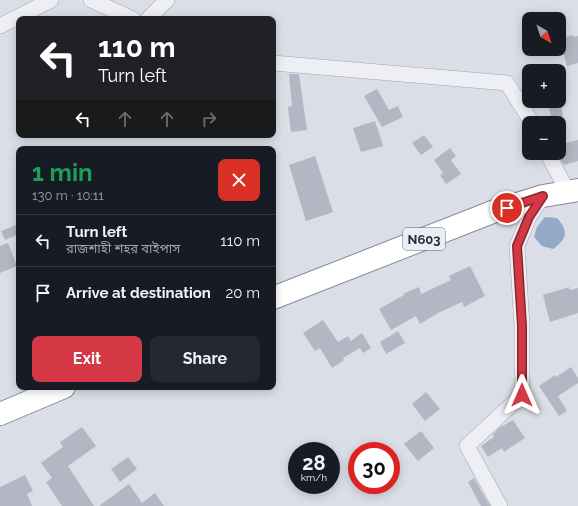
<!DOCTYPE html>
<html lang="en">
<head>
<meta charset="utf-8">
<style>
	body { margin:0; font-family:Raleway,"Noto Sans Bengali",sans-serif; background:#242831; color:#f1f3f6; height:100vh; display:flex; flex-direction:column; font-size:15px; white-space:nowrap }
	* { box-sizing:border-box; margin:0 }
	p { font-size:13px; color:#9ea1a6 }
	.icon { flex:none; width:22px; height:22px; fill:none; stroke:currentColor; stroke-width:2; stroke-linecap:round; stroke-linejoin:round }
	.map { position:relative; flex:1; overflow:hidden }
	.side { position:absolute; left:16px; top:146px; width:260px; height:244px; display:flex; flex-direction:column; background:#171b24; border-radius:8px; box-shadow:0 2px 10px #0003 }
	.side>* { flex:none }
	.guide { position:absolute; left:16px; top:16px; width:260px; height:122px; border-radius:8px; box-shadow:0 2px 10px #0003; background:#202124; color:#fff; overflow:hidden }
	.needle { width:26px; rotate:141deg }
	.fabs { position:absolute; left:522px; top:12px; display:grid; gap:8px }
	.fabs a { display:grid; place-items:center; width:44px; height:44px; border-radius:8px; background:#171b24; box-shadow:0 2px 10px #0003; font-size:20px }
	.speed { position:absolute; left:288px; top:442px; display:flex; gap:8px; font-size:20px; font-weight:700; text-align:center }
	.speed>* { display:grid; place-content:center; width:52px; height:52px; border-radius:50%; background:#171b24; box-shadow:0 2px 10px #0003; line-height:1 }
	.speed small { font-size:10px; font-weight:400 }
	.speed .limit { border:6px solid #d22; background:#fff; color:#111 }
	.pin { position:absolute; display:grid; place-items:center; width:34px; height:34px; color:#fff; margin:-17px; border:2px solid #fff; border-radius:50%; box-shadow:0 1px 4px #0007 }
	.me { position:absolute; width:44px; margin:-22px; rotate:0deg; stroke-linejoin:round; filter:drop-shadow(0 0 3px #0008) }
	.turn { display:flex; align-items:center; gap:14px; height:84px; padding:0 16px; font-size:18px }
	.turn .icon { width:52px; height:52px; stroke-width:2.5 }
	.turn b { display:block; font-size:28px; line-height:34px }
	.lanes { display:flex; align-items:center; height:38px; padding:0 16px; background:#0003; justify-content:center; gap:20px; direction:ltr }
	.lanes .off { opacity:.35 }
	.round { display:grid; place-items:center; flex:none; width:42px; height:42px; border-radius:8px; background:#242831 }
	.overview { display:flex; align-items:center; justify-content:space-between; height:68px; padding:0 16px }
	h1 { font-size:24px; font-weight:700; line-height:30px; color:#1e9e55 }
	.button { display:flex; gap:8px; margin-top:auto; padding:8px 16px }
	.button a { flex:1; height:46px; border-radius:8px; background:#d33844; color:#fff; font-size:16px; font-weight:700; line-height:46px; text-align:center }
	.button a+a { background:#242831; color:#f1f3f6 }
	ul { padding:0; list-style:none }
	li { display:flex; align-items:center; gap:12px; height:52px; padding:0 16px; border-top:1px solid #363941 }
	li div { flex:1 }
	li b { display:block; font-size:15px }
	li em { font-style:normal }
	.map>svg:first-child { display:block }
	.water { fill:#94a9c8 }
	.building { fill:#b2b7c3 }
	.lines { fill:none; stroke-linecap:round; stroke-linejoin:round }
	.minor-casing { stroke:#a1a5b0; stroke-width:16 }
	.trunk-casing { stroke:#828a9d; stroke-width:24 }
	.minor { stroke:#eeeff4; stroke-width:15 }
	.trunk { stroke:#fff; stroke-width:22 }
	.route-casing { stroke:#89242c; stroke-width:10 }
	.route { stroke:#d33844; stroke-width:7 }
	.labels { text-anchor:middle; stroke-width:3; stroke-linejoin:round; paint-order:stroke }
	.shield { fill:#eaedf4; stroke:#606573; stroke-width:1 }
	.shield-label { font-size:13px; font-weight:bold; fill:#252b3c }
</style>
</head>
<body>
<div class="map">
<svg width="578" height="506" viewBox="0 0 578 506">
	<rect width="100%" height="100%" fill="#dbdee6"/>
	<!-- water -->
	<path class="water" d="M545 217 557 218C569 231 567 239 553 249L542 246 534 237 537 227Z"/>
	<!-- building -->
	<g class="building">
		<polygon points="573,35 574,37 578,36 578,63 567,66 559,39"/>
		<polygon points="289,74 299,74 307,130 291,132 288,107 292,106"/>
		<polygon points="377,89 389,110 398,106 403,117 382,127 364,96"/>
		<polygon points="548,101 560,101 563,116 561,117 562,123 552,123"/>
		<polygon points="375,121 383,146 361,152 353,128"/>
		<polygon points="424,135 433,147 421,155 412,143"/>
		<polygon points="578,140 578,161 564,165 559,156 559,145"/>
		<polygon points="450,148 456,156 451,160 461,174 446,184 440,175 443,173 434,160"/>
		<polygon points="315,156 333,212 306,221 289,165"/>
		<polygon points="19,224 19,234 5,240 1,231"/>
		<polygon points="8,243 17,266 0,273 0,246"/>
		<polygon points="470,266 485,296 464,307 462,302 438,313 420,324 416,316 391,330 379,309 404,295 403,294 419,287 421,294 451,280 449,276"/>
		<polygon points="569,287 570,290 578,288 578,313 550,322 543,295"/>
		<polygon points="323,320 338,342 348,336 351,341 362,333 371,348 363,353 360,348 343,358 344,360 332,368 320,348 315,351 303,333"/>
		<polygon points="398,331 405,343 386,354 380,342"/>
		<polygon points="571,367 578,378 578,383 558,396 567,411 559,416 539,386 555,375 556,377"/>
		<polygon points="426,392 440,409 425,421 412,404"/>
		<polygon points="513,420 525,438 504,452 502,448 488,457 481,446 494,437 493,434 499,428"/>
		<polygon points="82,427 96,446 68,466 94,506 62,506 46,482 52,478 41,463 63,447 60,442"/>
		<polygon points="421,431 434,448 418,461 404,444"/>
		<polygon points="128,457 137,469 120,482 111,469"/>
		<polygon points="25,475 33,491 27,494 32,506 0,506 0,487"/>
		<polygon points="474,478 490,506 481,506 478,501 468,482"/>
		<polygon points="129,484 142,503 155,493 164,506 99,506"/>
	</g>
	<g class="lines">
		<!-- minor casing -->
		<g class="minor-casing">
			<g id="minor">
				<polyline points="91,0 133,19"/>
				<polyline points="148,19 167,0"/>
				<polyline points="0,26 51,0"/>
				<polyline points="273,63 507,83 532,123"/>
				<polyline points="547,153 568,192"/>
				<polyline points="500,506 467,446 522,395 522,326 517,246 529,217 543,196"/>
			</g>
		</g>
		<!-- trunk casing -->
		<g class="trunk-casing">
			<g id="trunk">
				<polyline points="273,298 495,211 543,196 578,190"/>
				<polyline points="0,414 64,387"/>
			</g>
		</g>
		<!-- minor -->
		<use href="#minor" class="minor"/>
		<!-- trunk -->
		<use href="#trunk" class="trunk"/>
	</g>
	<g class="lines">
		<!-- route casing -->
		<g class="route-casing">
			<polyline id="route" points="507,208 543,196 529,217 517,246 522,326 522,395"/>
		</g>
		<!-- route -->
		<use href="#route" class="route"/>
	</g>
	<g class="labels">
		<!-- shield labels -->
		<rect class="shield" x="403" y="228" width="42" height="22" rx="3"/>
		<g class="shield-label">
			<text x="424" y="244">N603</text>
		</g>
	</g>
</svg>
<div class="fabs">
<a><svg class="needle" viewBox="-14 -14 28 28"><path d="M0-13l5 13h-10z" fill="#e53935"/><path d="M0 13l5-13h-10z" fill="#9ea1a6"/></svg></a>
<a>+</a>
<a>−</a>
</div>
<div class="speed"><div>28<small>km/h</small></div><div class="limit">30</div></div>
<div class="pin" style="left:507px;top:208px;background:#d93025"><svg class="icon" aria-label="arrive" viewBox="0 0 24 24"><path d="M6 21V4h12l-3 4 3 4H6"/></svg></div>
<svg class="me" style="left:522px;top:395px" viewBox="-20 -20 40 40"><path d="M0-17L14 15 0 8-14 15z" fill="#d33844" stroke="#fff" stroke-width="4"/></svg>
<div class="guide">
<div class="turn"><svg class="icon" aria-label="left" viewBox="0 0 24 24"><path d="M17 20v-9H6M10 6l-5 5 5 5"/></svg><div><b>110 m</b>Turn left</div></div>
<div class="lanes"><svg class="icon" aria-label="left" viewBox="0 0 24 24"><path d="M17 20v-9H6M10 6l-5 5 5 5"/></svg><svg class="icon off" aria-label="ahead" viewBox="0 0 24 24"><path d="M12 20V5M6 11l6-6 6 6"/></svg><svg class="icon off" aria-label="ahead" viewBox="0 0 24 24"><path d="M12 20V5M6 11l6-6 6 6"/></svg><svg class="icon off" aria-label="right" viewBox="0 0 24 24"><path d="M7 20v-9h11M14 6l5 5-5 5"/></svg></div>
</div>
<section class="side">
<div class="overview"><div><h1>1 min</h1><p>130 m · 10:11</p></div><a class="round" style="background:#d93025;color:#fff"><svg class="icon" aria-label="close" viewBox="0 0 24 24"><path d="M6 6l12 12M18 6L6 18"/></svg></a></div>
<ul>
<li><svg class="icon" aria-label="left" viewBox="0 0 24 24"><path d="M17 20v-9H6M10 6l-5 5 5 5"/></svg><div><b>Turn left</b><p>রাজশাহী শহর বাইপাস</p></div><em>110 m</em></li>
<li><svg class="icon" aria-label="arrive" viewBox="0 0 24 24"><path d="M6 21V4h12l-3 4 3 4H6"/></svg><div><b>Arrive at destination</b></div><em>20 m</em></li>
</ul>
<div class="button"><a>Exit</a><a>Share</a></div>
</section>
</div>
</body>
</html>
